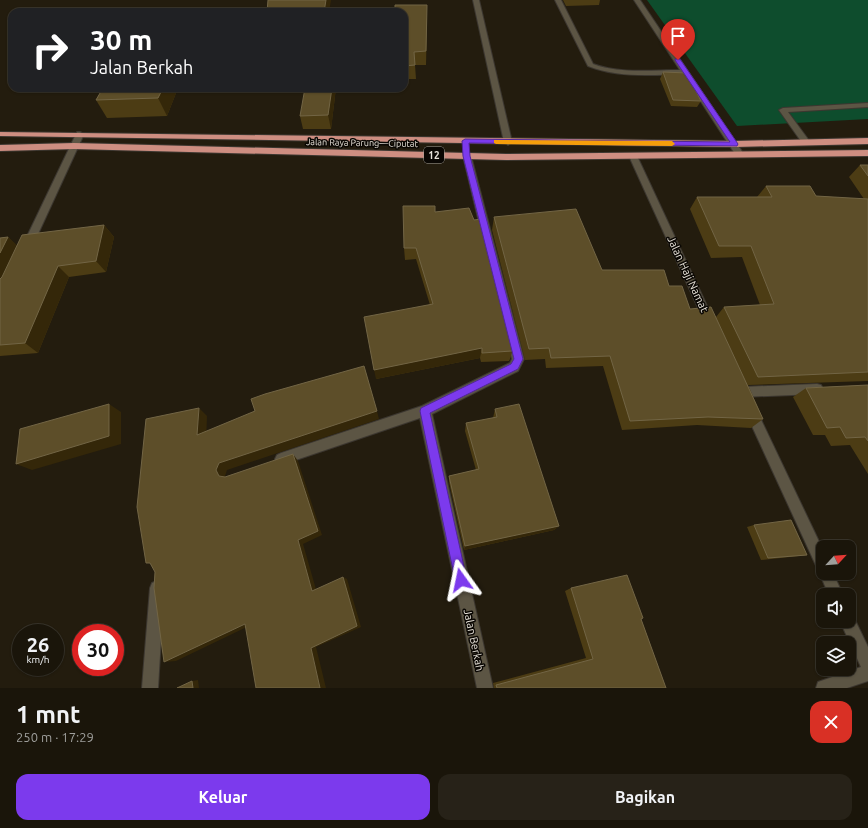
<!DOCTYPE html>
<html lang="id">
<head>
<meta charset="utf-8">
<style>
	body { margin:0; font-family:Ubuntu,sans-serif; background:#272218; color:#f1f3f6; height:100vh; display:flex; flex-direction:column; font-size:15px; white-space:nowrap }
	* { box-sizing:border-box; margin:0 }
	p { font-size:13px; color:#9f9f9c }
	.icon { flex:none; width:22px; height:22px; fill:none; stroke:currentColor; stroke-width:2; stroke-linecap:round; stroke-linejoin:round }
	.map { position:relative; height:688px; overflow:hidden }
	.sheet { display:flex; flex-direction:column; background:#1a150a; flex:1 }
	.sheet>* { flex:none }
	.hud { position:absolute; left:8px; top:8px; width:400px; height:84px; border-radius:12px; box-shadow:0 1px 3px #0004,0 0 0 1px #38342b; background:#202124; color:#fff; overflow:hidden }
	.needle { width:26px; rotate:64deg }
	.fabs { position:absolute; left:816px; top:540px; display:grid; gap:8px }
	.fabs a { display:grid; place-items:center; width:40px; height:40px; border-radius:8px; background:#1a150a; box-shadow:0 1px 3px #0004,0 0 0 1px #38342b; font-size:20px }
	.speed { position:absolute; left:12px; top:624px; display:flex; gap:8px; font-size:20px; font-weight:700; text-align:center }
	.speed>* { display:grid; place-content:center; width:52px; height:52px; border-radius:50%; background:#1a150a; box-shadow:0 1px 3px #0004,0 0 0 1px #38342b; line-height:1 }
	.speed small { font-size:10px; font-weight:400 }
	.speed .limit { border:6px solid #d22; background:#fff; color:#111 }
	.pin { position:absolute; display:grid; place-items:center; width:34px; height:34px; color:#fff; margin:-41px -17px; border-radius:50% 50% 50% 0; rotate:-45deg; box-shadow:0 0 4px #0007 }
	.pin .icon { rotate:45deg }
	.me { position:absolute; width:44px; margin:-22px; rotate:348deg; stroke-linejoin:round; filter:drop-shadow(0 0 3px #0008) }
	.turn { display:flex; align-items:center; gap:14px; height:84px; padding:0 16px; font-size:18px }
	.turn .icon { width:52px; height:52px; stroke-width:2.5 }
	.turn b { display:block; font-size:28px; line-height:34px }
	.round { display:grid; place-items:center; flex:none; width:42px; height:42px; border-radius:12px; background:#272218 }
	.head { display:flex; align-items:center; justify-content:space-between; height:68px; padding:0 16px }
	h1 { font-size:24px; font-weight:700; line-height:30px }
	.primary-button { display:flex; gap:8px; margin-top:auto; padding:8px 16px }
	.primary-button a { flex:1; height:46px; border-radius:12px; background:#7c3aed; color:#fff; font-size:16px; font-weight:700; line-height:46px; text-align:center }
	.primary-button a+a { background:#272218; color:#f1f3f6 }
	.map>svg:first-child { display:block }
	.green { fill:#0e4d2d }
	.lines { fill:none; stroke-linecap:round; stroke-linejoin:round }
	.service-casing { stroke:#3c3730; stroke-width:2 }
	.minor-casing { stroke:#3c3730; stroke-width:2 }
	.trunk-casing { stroke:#3c3730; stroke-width:2 }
	.service { fill:#5c5544; fill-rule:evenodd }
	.minor { fill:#5c5544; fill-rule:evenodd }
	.trunk { fill:#ce8e81; fill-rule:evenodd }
	.wall { fill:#4c3c14 }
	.shaded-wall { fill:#342709 }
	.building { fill:#5d4e29; stroke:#726545 }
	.route { fill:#7c3aed; stroke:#51269a }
	.slow { fill:#f59e0b }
	.labels { text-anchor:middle; stroke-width:3; stroke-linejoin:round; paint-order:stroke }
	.far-street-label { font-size:9px; fill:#e8e3da; stroke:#0a0703 }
	.shield { fill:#0a0703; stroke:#a5a19a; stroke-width:1 }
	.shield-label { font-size:10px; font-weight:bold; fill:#e8e3da }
	.street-label { font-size:11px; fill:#e8e3da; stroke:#0a0703 }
</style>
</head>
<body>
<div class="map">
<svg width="868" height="688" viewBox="0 0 868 688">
	<rect width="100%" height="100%" fill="#231c0e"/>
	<!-- green -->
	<polygon class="green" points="647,0 868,0 868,119 737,126"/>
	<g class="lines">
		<!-- service casing -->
		<g class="service-casing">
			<polygon id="service" points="868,103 868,107 788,112 810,142 806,145 803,144 779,110 783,108"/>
		</g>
		<!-- minor casing -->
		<g class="minor-casing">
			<g id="minor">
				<polygon points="473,0 479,0 512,142 508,145 504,142"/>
				<path d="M555 0H561L593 64C620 74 651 70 680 70L634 0H640L743 153 744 155 743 157H737L683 74C651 75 618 78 588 66Z"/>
				<polygon points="77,132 80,132 84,134 32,247 27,251 24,250 22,247"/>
				<polygon points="467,153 471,156 524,359 518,371 432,414 493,688 477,688 420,418 281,465 277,463 275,459 277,455 281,453 422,406 510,363 512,359 463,156"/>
				<polygon points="633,153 637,156 714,321 713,324 709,325 705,324 704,321 629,156"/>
				<polygon points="817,384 821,385 823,389 821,393 817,394 742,397 738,396 736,392 738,388 742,387"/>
				<polygon points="751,405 755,407 823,550 823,573 833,573 843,595 829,595 819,572 745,411 747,407"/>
				<polygon points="157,581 162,583 164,588 158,688 142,688 150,588 152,583"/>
				<polygon points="849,614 853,616 868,647 868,681 847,688 816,688 818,682 861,667 840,621 849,621"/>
			</g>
		</g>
		<!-- trunk casing -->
		<g class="trunk-casing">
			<g id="trunk">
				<polygon points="0,132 735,141 868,138 868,144 735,147 0,136"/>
				<polygon points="74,143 506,154 868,150 868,156 506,160 74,149 0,151 0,145"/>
			</g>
		</g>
		<!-- service -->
		<use href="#service" class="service"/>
		<!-- minor -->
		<use href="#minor" class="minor"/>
		<!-- trunk -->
		<use href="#trunk" class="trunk"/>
	</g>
	<!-- wall -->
	<g class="wall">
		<polygon points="563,0 600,0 599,5 566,6"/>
		<polygon points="404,12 427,18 426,65 415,65 416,79 404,79"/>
		<polygon points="663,72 701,101 697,107 671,106 660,79"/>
		<polygon points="103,88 178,88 167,116 107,118 96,100"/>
		<polygon points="336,88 331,129 303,129 300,116"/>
		<polygon points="860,165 868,165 868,381 748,385 763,419 751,428 697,425 622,430 603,366 546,368 545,359 525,360 492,230 494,217 602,270 669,286 690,309 716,317 724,307 760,305 742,257 711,258 690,209 697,197 757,197 766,186 816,196 864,199 849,177"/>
		<polygon points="435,212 513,349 510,359 509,361 481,362 480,358 376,379 430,305 416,259 405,260 404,248"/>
		<polygon points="104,225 114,237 106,272 69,277 38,353 0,356 0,238 8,237 17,246"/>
		<polygon points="868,385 868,474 850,445 831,446 825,435 813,435 793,397 806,388"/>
		<polygon points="495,409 559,526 554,530 464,550 449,482 449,476 476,470 465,431 466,423 493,418"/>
		<polygon points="754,525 807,555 799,556 761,560 747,527"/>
		<polygon points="571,588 641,619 666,688 494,688 493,683 586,658 565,591"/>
	</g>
	<!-- shaded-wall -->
	<g class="shaded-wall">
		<polygon points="326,0 331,0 329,12 324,12"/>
		<polygon points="427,5 427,18 426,65 426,51"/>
		<polygon points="163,88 178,88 167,116 158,98"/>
		<polygon points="332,88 336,88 331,129 328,115"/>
		<polygon points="104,225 114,237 106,272 96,261"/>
		<polygon points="8,237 20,248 0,288 0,253"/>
		<polygon points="58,266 69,277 38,353 25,343"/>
		<polygon points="482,348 480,358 376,379 374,370"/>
		<polygon points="109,404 121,412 121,444 32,470 16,464"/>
		<polygon points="199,408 207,416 206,442 197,435"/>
		<polygon points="377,411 379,419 227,470 225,476 227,482 219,476 216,470 219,463"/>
		<polygon points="293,454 298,461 322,535 303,544 317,593 312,591 298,540"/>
		<polygon points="559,526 554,530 464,550 465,546"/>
		<polygon points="343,577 347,579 361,627 316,647 326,688 320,688 311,648"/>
		<polygon points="245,624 253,624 176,661 164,662"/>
		<polygon points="198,680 199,688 193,688 192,681"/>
	</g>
	<!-- building -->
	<g class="building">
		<polygon points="268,0 326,0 324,12 267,12"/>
		<polygon points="395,5 427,5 426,51 414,52 415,65 404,66 404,12 395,12"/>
		<polygon points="663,72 687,73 701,101 673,100"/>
		<polygon points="103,88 163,88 158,98 96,100"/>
		<polygon points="305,88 332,88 328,115 300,116"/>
		<polygon points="860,165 868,165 868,176"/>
		<polygon points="766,186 810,186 816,196 868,199 868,372 758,377 724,307 774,304 751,246 719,246 697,197 772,197"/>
		<polygon points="403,206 435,206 435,212 469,208 474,220 481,219 513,349 512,351 482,353 482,348 374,370 364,317 433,304 416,248 404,248"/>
		<polygon points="576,209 602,270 664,270 669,286 682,286 690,309 711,307 763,419 708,417 630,421 610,356 551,358 549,348 529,349 494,217"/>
		<polygon points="104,225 96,261 58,266 25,343 0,345 0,279 2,277 22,235"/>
		<polygon points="8,237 0,253 0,238"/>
		<polygon points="364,366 377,411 219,463 216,470 219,476 225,477 293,454 318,531 298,540 312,591 343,577 357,626 311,648 320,688 256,688 245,624 164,662 154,588 155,572 150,563 146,563 137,507 146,419 199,408 197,435 255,411 251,399 265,394"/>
		<polygon points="868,385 868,441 865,437 846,438 840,427 827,428 806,388"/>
		<polygon points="109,404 109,436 16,464 20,429"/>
		<polygon points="519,404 559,526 465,546 449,476 479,469 466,423 497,417 495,409"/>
		<polygon points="791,520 807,555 768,558 754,525"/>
		<polygon points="627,575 643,618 641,619 666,688 497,688 496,685 593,659 571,588"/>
		<polygon points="192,681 193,688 177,688"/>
	</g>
	<!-- route -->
	<polygon class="route" points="675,59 680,59 738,144 737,146 469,143 470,156 523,359 518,369 430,413 467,580 466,585 461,586 457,585 455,580 420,411 421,408 511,364 514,359 463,156 462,141 465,139 730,142 675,60"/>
	<!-- slow -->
	<polygon class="slow" points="494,140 672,141 675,144 672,146 496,144 494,143"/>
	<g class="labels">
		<!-- far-street labels -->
		<g class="far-street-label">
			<text transform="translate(362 143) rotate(1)" y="3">Jalan Raya Parung—Ciputat</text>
		</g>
		<!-- shield labels -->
		<rect class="shield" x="424" y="147" width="20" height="16" rx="3"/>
		<g class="shield-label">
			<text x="434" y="159">12</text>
		</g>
		<!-- street labels -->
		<g class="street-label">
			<text transform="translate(688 274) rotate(65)" y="4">Jalan Haji Namat</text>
			<text transform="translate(474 640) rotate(78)" y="4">Jalan Berkah</text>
		</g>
	</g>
</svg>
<div class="fabs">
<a><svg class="needle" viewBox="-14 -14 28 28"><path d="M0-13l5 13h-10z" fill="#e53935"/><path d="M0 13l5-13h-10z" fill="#9f9f9c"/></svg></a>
<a><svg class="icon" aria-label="sound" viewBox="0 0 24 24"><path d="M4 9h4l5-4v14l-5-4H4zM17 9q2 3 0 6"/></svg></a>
<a><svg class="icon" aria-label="layers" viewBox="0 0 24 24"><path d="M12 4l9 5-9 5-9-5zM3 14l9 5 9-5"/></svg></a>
</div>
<div class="speed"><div>26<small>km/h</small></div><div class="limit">30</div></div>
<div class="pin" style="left:678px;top:60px;background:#d93025"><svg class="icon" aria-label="arrive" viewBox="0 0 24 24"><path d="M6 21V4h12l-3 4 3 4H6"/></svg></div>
<svg class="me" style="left:461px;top:580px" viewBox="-20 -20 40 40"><path d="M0-17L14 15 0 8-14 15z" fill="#7c3aed" stroke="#fff" stroke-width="4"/></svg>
<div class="hud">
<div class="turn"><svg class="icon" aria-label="right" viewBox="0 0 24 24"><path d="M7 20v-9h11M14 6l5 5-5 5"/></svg><div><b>30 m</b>Jalan Berkah</div></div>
</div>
</div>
<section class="sheet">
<div class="head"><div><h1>1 mnt</h1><p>250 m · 17:29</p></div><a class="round" style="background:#d93025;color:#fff"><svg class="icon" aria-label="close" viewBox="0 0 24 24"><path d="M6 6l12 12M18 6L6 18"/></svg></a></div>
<div class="primary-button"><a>Keluar</a><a>Bagikan</a></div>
</section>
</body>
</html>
